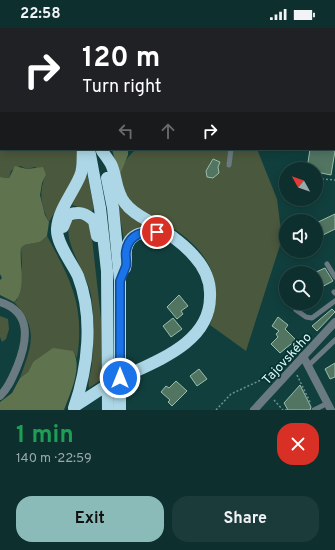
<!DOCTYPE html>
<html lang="en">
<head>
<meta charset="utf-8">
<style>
	body { margin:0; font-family:Overpass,sans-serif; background:#1b3b3a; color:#f1f3f6; height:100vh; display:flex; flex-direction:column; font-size:15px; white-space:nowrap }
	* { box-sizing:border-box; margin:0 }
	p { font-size:13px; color:#9aa9aa }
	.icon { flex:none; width:22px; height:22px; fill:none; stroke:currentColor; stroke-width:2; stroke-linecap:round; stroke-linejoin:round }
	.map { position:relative; height:382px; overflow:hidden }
	.sheet { display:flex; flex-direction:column; background:#0d2f2e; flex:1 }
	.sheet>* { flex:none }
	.top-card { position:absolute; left:0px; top:0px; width:335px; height:122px; box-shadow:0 2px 10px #0003,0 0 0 1px #2d4a4a; background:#202124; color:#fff; overflow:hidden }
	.needle { width:26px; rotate:310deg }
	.tools { position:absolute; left:279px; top:134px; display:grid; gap:8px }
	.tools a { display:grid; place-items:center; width:44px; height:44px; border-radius:50%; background:#0d2f2e; box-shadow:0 2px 10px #0003,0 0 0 1px #2d4a4a; font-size:20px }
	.pin { position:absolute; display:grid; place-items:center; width:34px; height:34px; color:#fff; margin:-17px; border:2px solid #fff; border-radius:50%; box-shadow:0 1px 4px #0007 }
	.me { position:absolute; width:44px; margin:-22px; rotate:0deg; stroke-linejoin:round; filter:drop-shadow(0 0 3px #0008) }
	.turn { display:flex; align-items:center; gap:14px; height:84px; padding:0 16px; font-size:18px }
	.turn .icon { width:52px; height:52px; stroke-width:2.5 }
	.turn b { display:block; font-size:28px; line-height:34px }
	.lanes { display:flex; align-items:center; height:38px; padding:0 16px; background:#0003; justify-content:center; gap:20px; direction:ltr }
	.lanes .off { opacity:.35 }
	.round { display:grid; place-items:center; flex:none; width:42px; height:42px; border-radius:16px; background:#1b3b3a }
	.headline { display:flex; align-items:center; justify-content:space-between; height:68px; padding:0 16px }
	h1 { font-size:24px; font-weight:700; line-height:30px; color:#1e9e55 }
	.action { display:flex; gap:8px; margin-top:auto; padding:8px 16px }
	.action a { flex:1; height:46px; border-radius:16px; background:#8bbbb9; color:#111; font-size:16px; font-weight:700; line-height:46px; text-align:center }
	.action a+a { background:#1b3b3a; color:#f1f3f6 }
	.status { display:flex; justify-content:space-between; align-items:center; height:28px; padding:0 20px; background:#0d2f2e; direction:ltr }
	.status svg { height:11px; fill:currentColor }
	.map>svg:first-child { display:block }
	.green { fill:#4a583d }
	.forest { fill:#60734f }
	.building { fill:#527562; stroke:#99beaa }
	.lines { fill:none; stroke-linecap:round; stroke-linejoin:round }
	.path { stroke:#6e9290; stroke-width:1.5; stroke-dasharray:2 2; stroke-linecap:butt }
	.service { stroke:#6a7a81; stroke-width:5 }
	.minor { stroke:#6a7a81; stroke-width:8 }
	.tertiary { stroke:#6a7a81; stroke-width:8 }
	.motorway { stroke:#add7e6; stroke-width:12 }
	.route-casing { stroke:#114b97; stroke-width:10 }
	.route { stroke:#1a73e8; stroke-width:7 }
	.labels { text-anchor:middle; stroke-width:3.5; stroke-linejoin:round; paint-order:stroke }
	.street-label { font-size:13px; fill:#ddf4f3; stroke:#033433 }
</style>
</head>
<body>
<div class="status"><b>22:58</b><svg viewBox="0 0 49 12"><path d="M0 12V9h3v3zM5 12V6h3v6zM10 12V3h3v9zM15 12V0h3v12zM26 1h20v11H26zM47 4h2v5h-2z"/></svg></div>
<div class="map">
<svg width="335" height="382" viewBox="0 0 335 382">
	<rect width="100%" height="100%" fill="#113f3d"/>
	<!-- green -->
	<g class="green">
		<path d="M0 0 8 1H1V121H77C82 147 61 173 49 194 41 178 38 163 46 147L35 139 27 141 20 138 11 143 9 150 0 149Z"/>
		<path d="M137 121H257L277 171 282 211 246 323 210 297C225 255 210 225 174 201 163 194 150 189 139 182 116 165 113 138 137 121Z"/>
		<polygon points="87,145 94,181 92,183 72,177"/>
		<polygon points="117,173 145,197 138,200 124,212"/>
		<path d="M77 191 87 193 91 201 101 291V352L89 360C87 353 92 342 92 334 94 311 94 289 91 267 87 245 60 211 71 193Z"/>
		<path d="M47 208C71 252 85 278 77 330L73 323 33 334 28 344 20 350C31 319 40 301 14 274L17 272 22 237 21 220 23 217 40 214Z"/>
		<polygon points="0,288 8,291 9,301 6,311 2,314 0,309"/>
	</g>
	<!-- forest -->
	<g class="forest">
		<polygon points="112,121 128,121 128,127 119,149"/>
		<path d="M15 138 27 141 43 139 46 147 42 155 40 167 45 187 49 194 47 208 40 214 24 217 21 220C19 234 27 264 14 274L0 267V252L2 250 0 246V149L9 150Z"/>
		<path d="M53 320 73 323C83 339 70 366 64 382H0V374L12 365 20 350 28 344 33 334Z"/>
	</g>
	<!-- building -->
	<g class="building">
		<polygon points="310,121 327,121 335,123 331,147 316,144 316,141 307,141"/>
		<polygon points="213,131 220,134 218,139 219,145 213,150 207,149 206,143"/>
		<polygon points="335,186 335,201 319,209 316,204 316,195"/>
		<polygon points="325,240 333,253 316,262 316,244"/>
		<polygon points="179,267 188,278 181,283 183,286 177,291 167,279"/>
		<polygon points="332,281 335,284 317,303 312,298"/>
		<polygon points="278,289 288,297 285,301 296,312 280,325 271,316 278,309 276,306 279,303 272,298"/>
		<polygon points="173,290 182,301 171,309 163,298"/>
		<polygon points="335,335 335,349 330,351 325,341"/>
		<polygon points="199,341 207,351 197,358 190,348"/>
		<polygon points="176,353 187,363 172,378 168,374 170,372 161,364 166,358 169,360"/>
		<polygon points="300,357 311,379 310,382 288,382 284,375"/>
	</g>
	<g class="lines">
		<!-- path -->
		<g class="path">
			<polyline points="164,0 164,1"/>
			<polyline points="158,1 160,0"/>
			<polyline points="322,151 335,152"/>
			<polyline points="297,347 311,376"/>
			<polyline points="274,372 283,382"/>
			<polyline points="216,382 231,366 276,345"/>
			<polyline points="285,382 288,381"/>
		</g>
		<!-- service -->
		<g class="service">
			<polyline points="36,0 37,1"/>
			<polyline points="313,1 315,0"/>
			<polyline points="334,39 335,38"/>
			<polyline points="229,137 231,121"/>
			<polyline points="327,236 335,249"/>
			<polyline points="334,264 335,265"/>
			<polyline points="296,282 306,289 312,290 335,273"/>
			<polyline points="308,338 335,312"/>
			<polyline points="314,382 328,375"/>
		</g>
		<!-- minor -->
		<g class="minor">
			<polyline points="329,0 330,1"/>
			<path d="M0 274C33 284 27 314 17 339 12 350 9 359 0 368"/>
			<polyline points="303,328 331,382"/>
		</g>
		<!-- tertiary -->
		<polyline class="tertiary" points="254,382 335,294"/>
		<!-- motorway -->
		<g class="motorway">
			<polyline points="53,0 53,1"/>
			<polyline points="66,0 66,1"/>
			<polyline points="89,121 100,180 107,243 108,382"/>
			<polyline points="107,150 113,180 120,253 120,382"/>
			<path d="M63 199 68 187C79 183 86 185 94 193L97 208"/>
			<path d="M125 240C127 234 125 228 126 221 131 201 150 203 166 205"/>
			<path d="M75 378C88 370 100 361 113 354 149 335 210 318 210 269 211 253 205 240 194 228 183 215 168 205 154 196 144 190 132 185 125 175 115 163 117 148 111 136 108 131 105 127 102 123"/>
			<path d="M74 380C88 340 94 289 78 248 72 235 56 215 57 201 58 182 73 165 80 148 84 139 82 130 83 121"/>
		</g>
	</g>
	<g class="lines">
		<!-- route casing -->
		<g class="route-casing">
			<path id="route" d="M120 350V253C122 248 124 243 126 238 127 233 125 228 126 223 129 206 143 203 157 204"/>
		</g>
		<!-- route -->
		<use href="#route" class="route"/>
	</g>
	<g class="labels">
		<!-- street labels -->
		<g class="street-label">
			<text transform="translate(286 330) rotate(-47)" y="5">Tajovského</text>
		</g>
	</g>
</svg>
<div class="tools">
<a><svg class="needle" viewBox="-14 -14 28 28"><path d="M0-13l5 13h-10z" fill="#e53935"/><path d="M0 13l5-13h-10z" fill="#9aa9aa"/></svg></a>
<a><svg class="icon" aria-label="sound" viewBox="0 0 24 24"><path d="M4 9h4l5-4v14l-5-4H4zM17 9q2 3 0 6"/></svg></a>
<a><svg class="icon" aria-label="search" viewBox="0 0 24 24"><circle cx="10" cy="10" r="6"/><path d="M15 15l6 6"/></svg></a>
</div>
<div class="pin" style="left:157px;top:204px;background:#d93025"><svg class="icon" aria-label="arrive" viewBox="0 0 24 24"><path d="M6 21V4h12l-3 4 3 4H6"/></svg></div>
<svg class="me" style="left:120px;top:350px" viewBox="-20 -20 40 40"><circle r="17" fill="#1a73e8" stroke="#fff" stroke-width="3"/><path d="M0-11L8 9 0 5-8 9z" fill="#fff"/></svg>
<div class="top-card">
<div class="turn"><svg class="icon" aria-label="right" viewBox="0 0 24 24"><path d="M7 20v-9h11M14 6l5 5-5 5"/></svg><div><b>120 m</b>Turn right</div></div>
<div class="lanes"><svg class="icon off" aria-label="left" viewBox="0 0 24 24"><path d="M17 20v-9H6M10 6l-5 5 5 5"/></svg><svg class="icon off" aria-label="ahead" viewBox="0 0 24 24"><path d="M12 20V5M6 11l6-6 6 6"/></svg><svg class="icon" aria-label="right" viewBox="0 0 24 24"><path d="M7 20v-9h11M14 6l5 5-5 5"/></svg></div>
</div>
</div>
<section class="sheet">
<div class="headline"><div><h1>1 min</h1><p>140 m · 22:59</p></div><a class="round" style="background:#d93025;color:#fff"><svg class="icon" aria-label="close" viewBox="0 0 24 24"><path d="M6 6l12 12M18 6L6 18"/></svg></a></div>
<div class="action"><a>Exit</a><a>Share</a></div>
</section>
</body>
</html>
